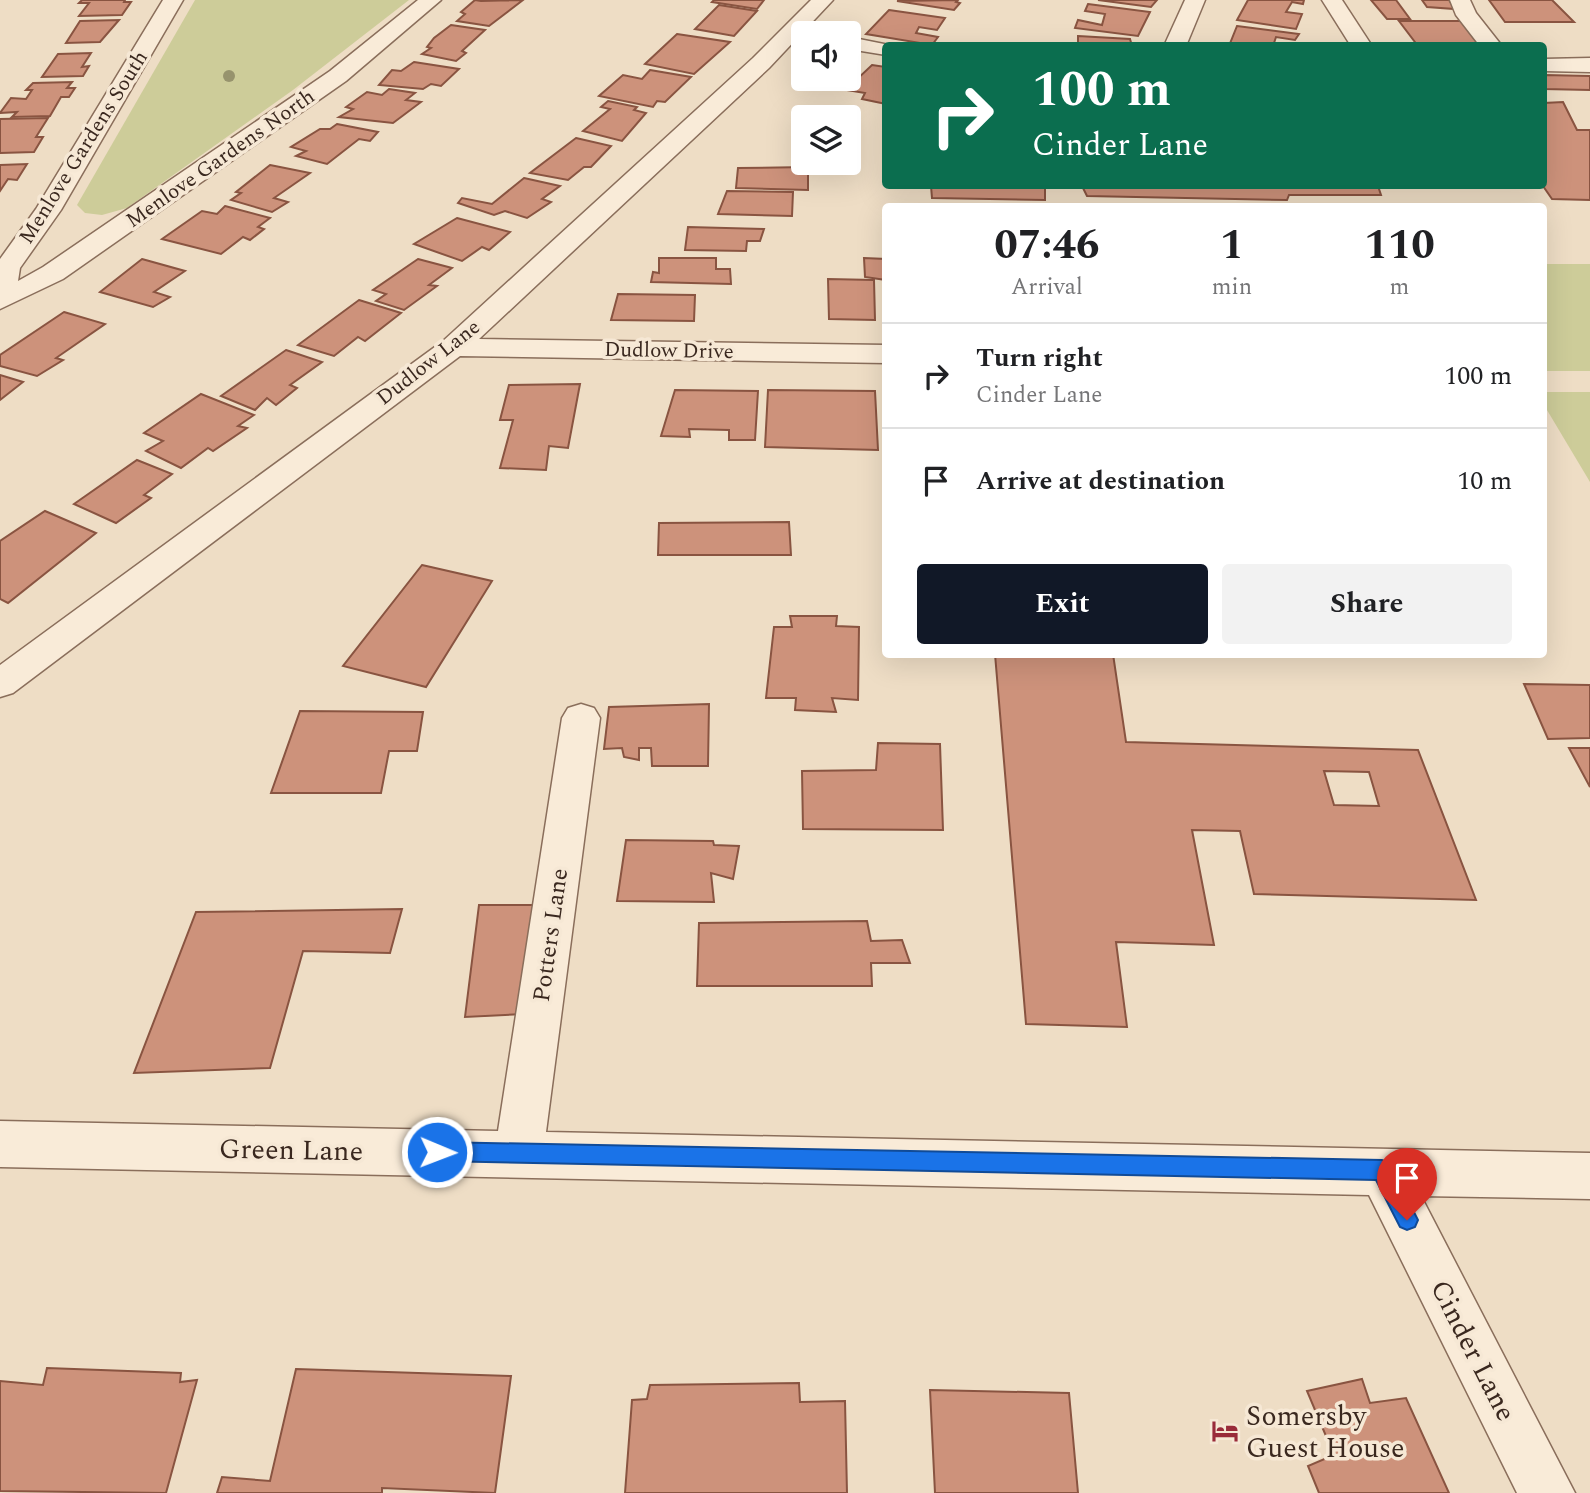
<!DOCTYPE html>
<html lang="en">
<head>
<meta charset="utf-8">
<style>
	body { margin:0; font-family:Spectral,serif; background:#f2f2f2; color:#202124; height:100vh; display:flex; flex-direction:column; font-size:26px; white-space:nowrap }
	* { box-sizing:border-box; margin:0 }
	p { font-size:23px; color:#757577 }
	.icon { flex:none; width:38px; height:38px; fill:none; stroke:currentColor; stroke-width:2; stroke-linecap:round; stroke-linejoin:round }
	.map { position:relative; flex:1; overflow:hidden }
	.side { position:absolute; left:882px; top:203px; width:665px; height:455px; display:flex; flex-direction:column; background:#fff; border-radius:7px; box-shadow:0 7px 28px #0002 }
	.side>* { flex:none }
	.top-card { position:absolute; left:882px; top:42px; width:665px; height:147px; border-radius:7px; box-shadow:0 7px 28px #0002; background:#0b6e4f; color:#fff; overflow:hidden }
	.fabs { position:absolute; left:791px; top:21px; display:grid; gap:14px }
	.fabs a { display:grid; place-items:center; width:70px; height:70px; border-radius:7px; background:#fff; box-shadow:0 7px 28px #0002; font-size:35px }
	.pin { position:absolute; display:grid; place-items:center; width:60px; height:60px; color:#fff; margin:-72px -30px; border-radius:50% 50% 50% 0; rotate:-45deg; box-shadow:0 0 7px #0007 }
	.pin .icon { rotate:45deg }
	.me { position:absolute; width:77px; margin:-38px; rotate:91deg; stroke-linejoin:round; filter:drop-shadow(0 0 5px #0008) }
	.turn { display:flex; align-items:center; gap:24px; height:147px; padding:0 35px; font-size:32px }
	.turn .icon { width:91px; height:91px; stroke-width:2.5 }
	.turn b { display:block; font-size:49px; line-height:60px }
	.eta { display:flex; justify-content:space-evenly; align-items:center; height:119px; text-align:center }
	.eta b { font-size:42px; font-weight:700; line-height:49px }
	.primary-button { display:flex; gap:14px; margin-top:auto; padding:14px 35px }
	.primary-button a { flex:1; height:80px; border-radius:7px; background:#111827; color:#fff; font-size:28px; font-weight:700; line-height:80px; text-align:center }
	.primary-button a+a { background:#f2f2f2; color:#202124 }
	ul { padding:0; list-style:none }
	li { display:flex; align-items:center; gap:21px; height:105px; padding:0 35px; border-top:2px solid #e0e0e0 }
	li div { flex:1 }
	li b { display:block; font-size:26px }
	li em { font-style:normal }
	.map>svg:first-child { display:block }
	.green { fill:#cdcc99 }
	.building { fill:#cd927b; stroke:#895441; stroke-width:2; fill-rule:evenodd }
	.lines { fill:none; stroke-linecap:round; stroke-linejoin:round }
	.minor-casing { stroke:#8a6e5b; stroke-width:3 }
	.minor { fill:#f9ebd8; fill-rule:evenodd }
	.tree { fill:#97936d }
	.route { fill:#1a73e8; stroke:#114b97; stroke-width:2 }
	.labels { text-anchor:middle; stroke-width:7; stroke-linejoin:round; paint-order:stroke }
	.far-street-label { font-size:21px; fill:#3a281f; stroke:#f6e8d5 }
	.street-label { font-size:24px; fill:#3a281f; stroke:#f6e8d5 }
	.near-street-label { font-size:28px; fill:#3a281f; stroke:#f6e8d5 }
	.near-poi-label { font-size:28px; fill:#3a281f; stroke:#f6e8d5; text-anchor:start }
</style>
</head>
<body>
<div class="map">
<svg width="1590" height="1493" viewBox="0 0 1590 1493">
	<rect width="100%" height="100%" fill="#eeddc5"/>
	<!-- green -->
	<g class="green">
		<polygon points="195,0 409,0 293,90 127,208 102,215 85,213 77,205"/>
		<rect x="1544" y="264" width="46" height="107"/>
		<polygon points="1544,392 1590,392 1590,482 1544,405"/>
	</g>
	<!-- building -->
	<g class="building">
		<polygon points="82,0 125,0 124,2 131,2 122,15 79,16 89,3 79,3"/>
		<polygon points="475,0 481,1 523,0 489,26 457,21 465,14 461,12"/>
		<polygon points="714,0 764,0 757,9 712,2"/>
		<polygon points="958,0 956,2 960,3 954,10 897,1"/>
		<polygon points="1098,0 1157,0 1151,7"/>
		<polygon points="1248,0 1304,0 1303,4 1292,2 1286,12 1302,14 1296,29 1237,20"/>
		<polygon points="1371,0 1396,0 1410,19 1387,19"/>
		<polygon points="1422,0 1449,0 1455,9 1427,7"/>
		<polygon points="1489,0 1552,0 1574,22 1505,22"/>
		<polygon points="1088,4 1150,12 1138,36 1075,28 1078,20 1102,25 1105,14 1085,11"/>
		<polygon points="719,5 757,11 734,36 695,29"/>
		<polygon points="889,10 945,18 937,30 919,27 916,33 938,37 932,45 866,34"/>
		<polygon points="119,20 100,42 66,43 80,21"/>
		<polygon points="1399,21 1463,21 1484,46 1418,46"/>
		<polygon points="451,25 485,30 462,51 466,53 456,61 422,54 431,48 427,47 434,38"/>
		<polygon points="1237,26 1299,34 1295,40 1276,37 1274,43 1286,46 1229,46"/>
		<polygon points="677,34 730,42 694,74 645,64"/>
		<polygon points="1078,36 1130,39 1132,46 1091,46 1078,43"/>
		<polygon points="91,53 82,67 89,66 83,76 42,77 58,54"/>
		<polygon points="414,62 459,69 441,86 431,84 423,89 379,85 392,70 401,71"/>
		<polygon points="872,65 886,67 886,104 862,99 865,93 829,87 835,80 852,84"/>
		<polygon points="650,70 691,77 665,102 657,101 653,107 599,96 623,75 642,79"/>
		<polygon points="1544,75 1590,76 1590,90 1544,89"/>
		<polygon points="72,82 67,88 75,88 69,97 61,97 50,116 12,117 17,112 0,113 11,98 26,99 32,90 26,90 33,83"/>
		<polygon points="389,89 415,93 406,100 421,102 393,123 339,117 353,109 346,107 367,92 382,95"/>
		<polygon points="608,101 637,107 634,110 646,113 622,141 583,131 610,109 601,107"/>
		<polygon points="1563,102 1577,130 1590,130 1590,200 1552,199 1543,186 1544,103"/>
		<polygon points="48,118 36,137 43,137 34,152 0,153 0,119"/>
		<polygon points="337,124 378,132 370,141 359,139 327,164 296,156 306,151 291,147 320,129 330,129"/>
		<polygon points="576,138 611,146 591,167 584,167 568,180 530,173"/>
		<polygon points="27,164 17,180 8,179 0,191 0,165"/>
		<polygon points="270,165 310,173 274,198 288,202 272,212 231,200 241,193 236,192"/>
		<polygon points="808,167 808,190 736,188 738,168"/>
		<polygon points="524,178 560,186 542,199 551,202 527,218 505,211 494,215 458,203 462,198 492,204"/>
		<polygon points="931,186 1045,186 1045,200 932,198"/>
		<polygon points="1082,186 1378,186 1381,195 1289,195 1287,200 1087,196"/>
		<polygon points="727,191 793,192 792,216 718,214"/>
		<polygon points="225,206 270,218 258,227 264,229 250,240 243,237 221,254 162,239 202,211 217,214"/>
		<polygon points="457,218 510,232 489,250 482,247 462,261 414,244"/>
		<polygon points="688,227 764,229 760,241 747,241 746,251 685,250"/>
		<polygon points="659,258 716,258 716,269 730,269 731,284 651,282 653,272 659,273"/>
		<polygon points="864,258 886,259 886,280 865,277"/>
		<polygon points="142,259 185,271 154,292 170,297 153,307 100,292"/>
		<polygon points="418,259 452,268 429,285 437,286 404,310 376,301 386,294 373,290"/>
		<polygon points="828,279 874,280 875,320 829,319"/>
		<polygon points="618,294 695,295 694,321 611,320"/>
		<polygon points="359,300 401,313 365,341 358,337 334,356 298,345"/>
		<polygon points="64,312 105,324 56,358 63,360 37,376 0,366 0,355"/>
		<polygon points="286,350 322,362 290,385 297,388 276,405 267,398 255,410 221,396"/>
		<polygon points="0,375 23,382 0,400"/>
		<polygon points="580,384 568,448 549,446 546,470 500,468 513,420 500,420 509,385"/>
		<polygon points="675,390 758,391 755,440 729,440 729,430 689,429 690,437 661,436"/>
		<polygon points="768,390 875,391 878,450 765,447"/>
		<polygon points="201,394 254,415 238,426 247,428 213,451 208,448 181,468 146,451 163,441 144,433"/>
		<polygon points="137,460 172,474 144,495 151,498 116,523 74,504"/>
		<polygon points="45,511 96,533 8,603 0,599 0,541"/>
		<polygon points="789,522 791,555 658,555 659,523"/>
		<polygon points="422,565 492,581 426,687 343,666"/>
		<polygon points="790,616 837,616 836,626 859,627 858,700 832,698 836,712 795,710 796,698 766,698 774,627 792,627"/>
		<path d="M995 654H1113L1126 742 1418 750 1476 900 1254 894 1240 831 1192 830 1214 945 1116 942 1127 1027 1026 1024ZM1324 771 1369 772 1379 806 1334 805Z"/>
		<polygon points="1524,684 1590,685 1590,738 1548,739"/>
		<polygon points="709,704 708,766 652,766 651,748 639,748 639,760 624,757 622,748 604,749 609,707"/>
		<polygon points="300,711 423,712 417,751 389,751 381,793 271,793"/>
		<polygon points="878,743 940,744 943,830 803,829 802,771 876,770"/>
		<polygon points="1569,748 1590,748 1590,787"/>
		<polygon points="626,840 713,841 714,845 739,846 733,879 711,873 714,902 617,901"/>
		<polygon points="479,905 538,905 524,1014 465,1017"/>
		<polygon points="402,909 390,953 303,951 270,1068 134,1073 196,912"/>
		<polygon points="867,921 871,941 902,940 910,963 871,963 872,986 697,986 699,923"/>
		<polygon points="47,1368 181,1373 180,1382 197,1380 166,1493 0,1491 0,1381 43,1385"/>
		<polygon points="296,1369 511,1376 495,1493 382,1488 382,1493 217,1493 222,1477 270,1481"/>
		<polygon points="1362,1379 1370,1403 1406,1398 1449,1493 1319,1493 1308,1466 1334,1455 1307,1391"/>
		<polygon points="799,1383 800,1402 845,1401 847,1493 625,1493 632,1400 647,1399 650,1385"/>
		<polygon points="930,1390 1069,1393 1078,1493 935,1493"/>
	</g>
	<g class="lines">
		<!-- minor casing -->
		<g class="minor-casing">
			<g id="minor">
				<polygon points="163,0 183,0 61,210 20,268 18,281 43,267 330,71 418,0 441,0 346,81 63,279 0,309 0,259 36,209"/>
				<polygon points="811,0 833,0 769,68 479,339 886,345 886,363 460,356 13,693 0,697 0,665 443,341 753,58"/>
				<polygon points="1185,0 1205,0 1186,46 1164,46"/>
				<polygon points="1322,0 1342,0 1372,46 1351,46"/>
				<polygon points="1450,0 1470,0 1476,13 1502,46 1480,46 1456,15"/>
				<polygon points="849,37 894,46 886,46 886,55 849,49"/>
				<polygon points="1590,58 1590,72 1544,71 1544,59"/>
				<polygon points="581,704 594,708 600,718 546,1132 1590,1153 1590,1199 1421,1196 1575,1493 1517,1493 1369,1195 0,1167 0,1121 498,1131 562,718 568,708"/>
			</g>
		</g>
		<!-- minor -->
		<use href="#minor" class="minor"/>
	</g>
	<!-- trees -->
	<circle class="tree" cx="229" cy="76" r="6"/>
	<!-- route -->
	<polygon class="route" points="437,1142 1382,1160 1389,1163 1418,1220 1415,1227 1407,1230 1400,1227 1376,1180 437,1161 430,1158 427,1152 430,1145"/>
	<!-- icons -->
	<defs>
		<g id="hotel-bare" transform="scale(2.1)"><path d="M-6-4.5h1.5V1H6V5H4.5V3h-9V5H-6ZM-4 0a1.8 1.8 0 1 1 3.6 0ZM.5 0V-2.5h3Q6-2.5 6 0Z" fill="#992b3a" stroke="#f6e8d5" stroke-width="2.5" paint-order="stroke"/></g>
	</defs>
	<g fill-rule="evenodd">
		<use href="#hotel-bare" x="1225" y="1431"/>
	</g>
	<g class="labels">
		<!-- far-street labels -->
		<g class="far-street-label">
			<text transform="translate(83 147) rotate(-58)" y="7">Menlove Gardens South</text>
			<text transform="translate(220 158) rotate(-35)" y="7">Menlove Gardens North</text>
			<text transform="translate(669 350) rotate(1)" y="7">Dudlow Drive</text>
			<text transform="translate(428 362) rotate(-38)" y="7">Dudlow Lane</text>
		</g>
		<!-- street labels -->
		<g class="street-label">
			<text transform="translate(550 935) rotate(-82)" y="8">Potters Lane</text>
		</g>
		<!-- near-street labels -->
		<g class="near-street-label">
			<text transform="translate(291 1149) rotate(1)" y="10">Green Lane</text>
			<text transform="translate(1474 1350) rotate(63)" y="10">Cinder Lane</text>
		</g>
		<!-- near-poi labels -->
		<g class="near-poi-label">
			<text x="1246" y="1425">Somersby<tspan x="1246" dy="32">Guest House</tspan></text>
		</g>
	</g>
</svg>
<div class="fabs">
<a><svg class="icon" aria-label="sound" viewBox="0 0 24 24"><path d="M4 9h4l5-4v14l-5-4H4zM17 9q2 3 0 6"/></svg></a>
<a><svg class="icon" aria-label="layers" viewBox="0 0 24 24"><path d="M12 4l9 5-9 5-9-5zM3 14l9 5 9-5"/></svg></a>
</div>
<div class="pin" style="left:1407px;top:1220px;background:#d93025"><svg class="icon" aria-label="arrive" viewBox="0 0 24 24"><path d="M6 21V4h12l-3 4 3 4H6"/></svg></div>
<svg class="me" style="left:437px;top:1152px" viewBox="-20 -20 40 40"><circle r="17" fill="#1a73e8" stroke="#fff" stroke-width="3"/><path d="M0-11L8 9 0 5-8 9z" fill="#fff"/></svg>
<div class="top-card">
<div class="turn"><svg class="icon" aria-label="right" viewBox="0 0 24 24"><path d="M7 20v-9h11M14 6l5 5-5 5"/></svg><div><b>100 m</b>Cinder Lane</div></div>
</div>
<section class="side">
<div class="eta">
<div><b>07:46</b><p>Arrival</p></div>
<div><b>1</b><p>min</p></div>
<div><b>110</b><p>m</p></div>
</div>
<ul>
<li><svg class="icon" aria-label="right" viewBox="0 0 24 24"><path d="M7 20v-9h11M14 6l5 5-5 5"/></svg><div><b>Turn right</b><p>Cinder Lane</p></div><em>100 m</em></li>
<li><svg class="icon" aria-label="arrive" viewBox="0 0 24 24"><path d="M6 21V4h12l-3 4 3 4H6"/></svg><div><b>Arrive at destination</b></div><em>10 m</em></li>
</ul>
<div class="primary-button"><a>Exit</a><a>Share</a></div>
</section>
</div>
</body>
</html>
